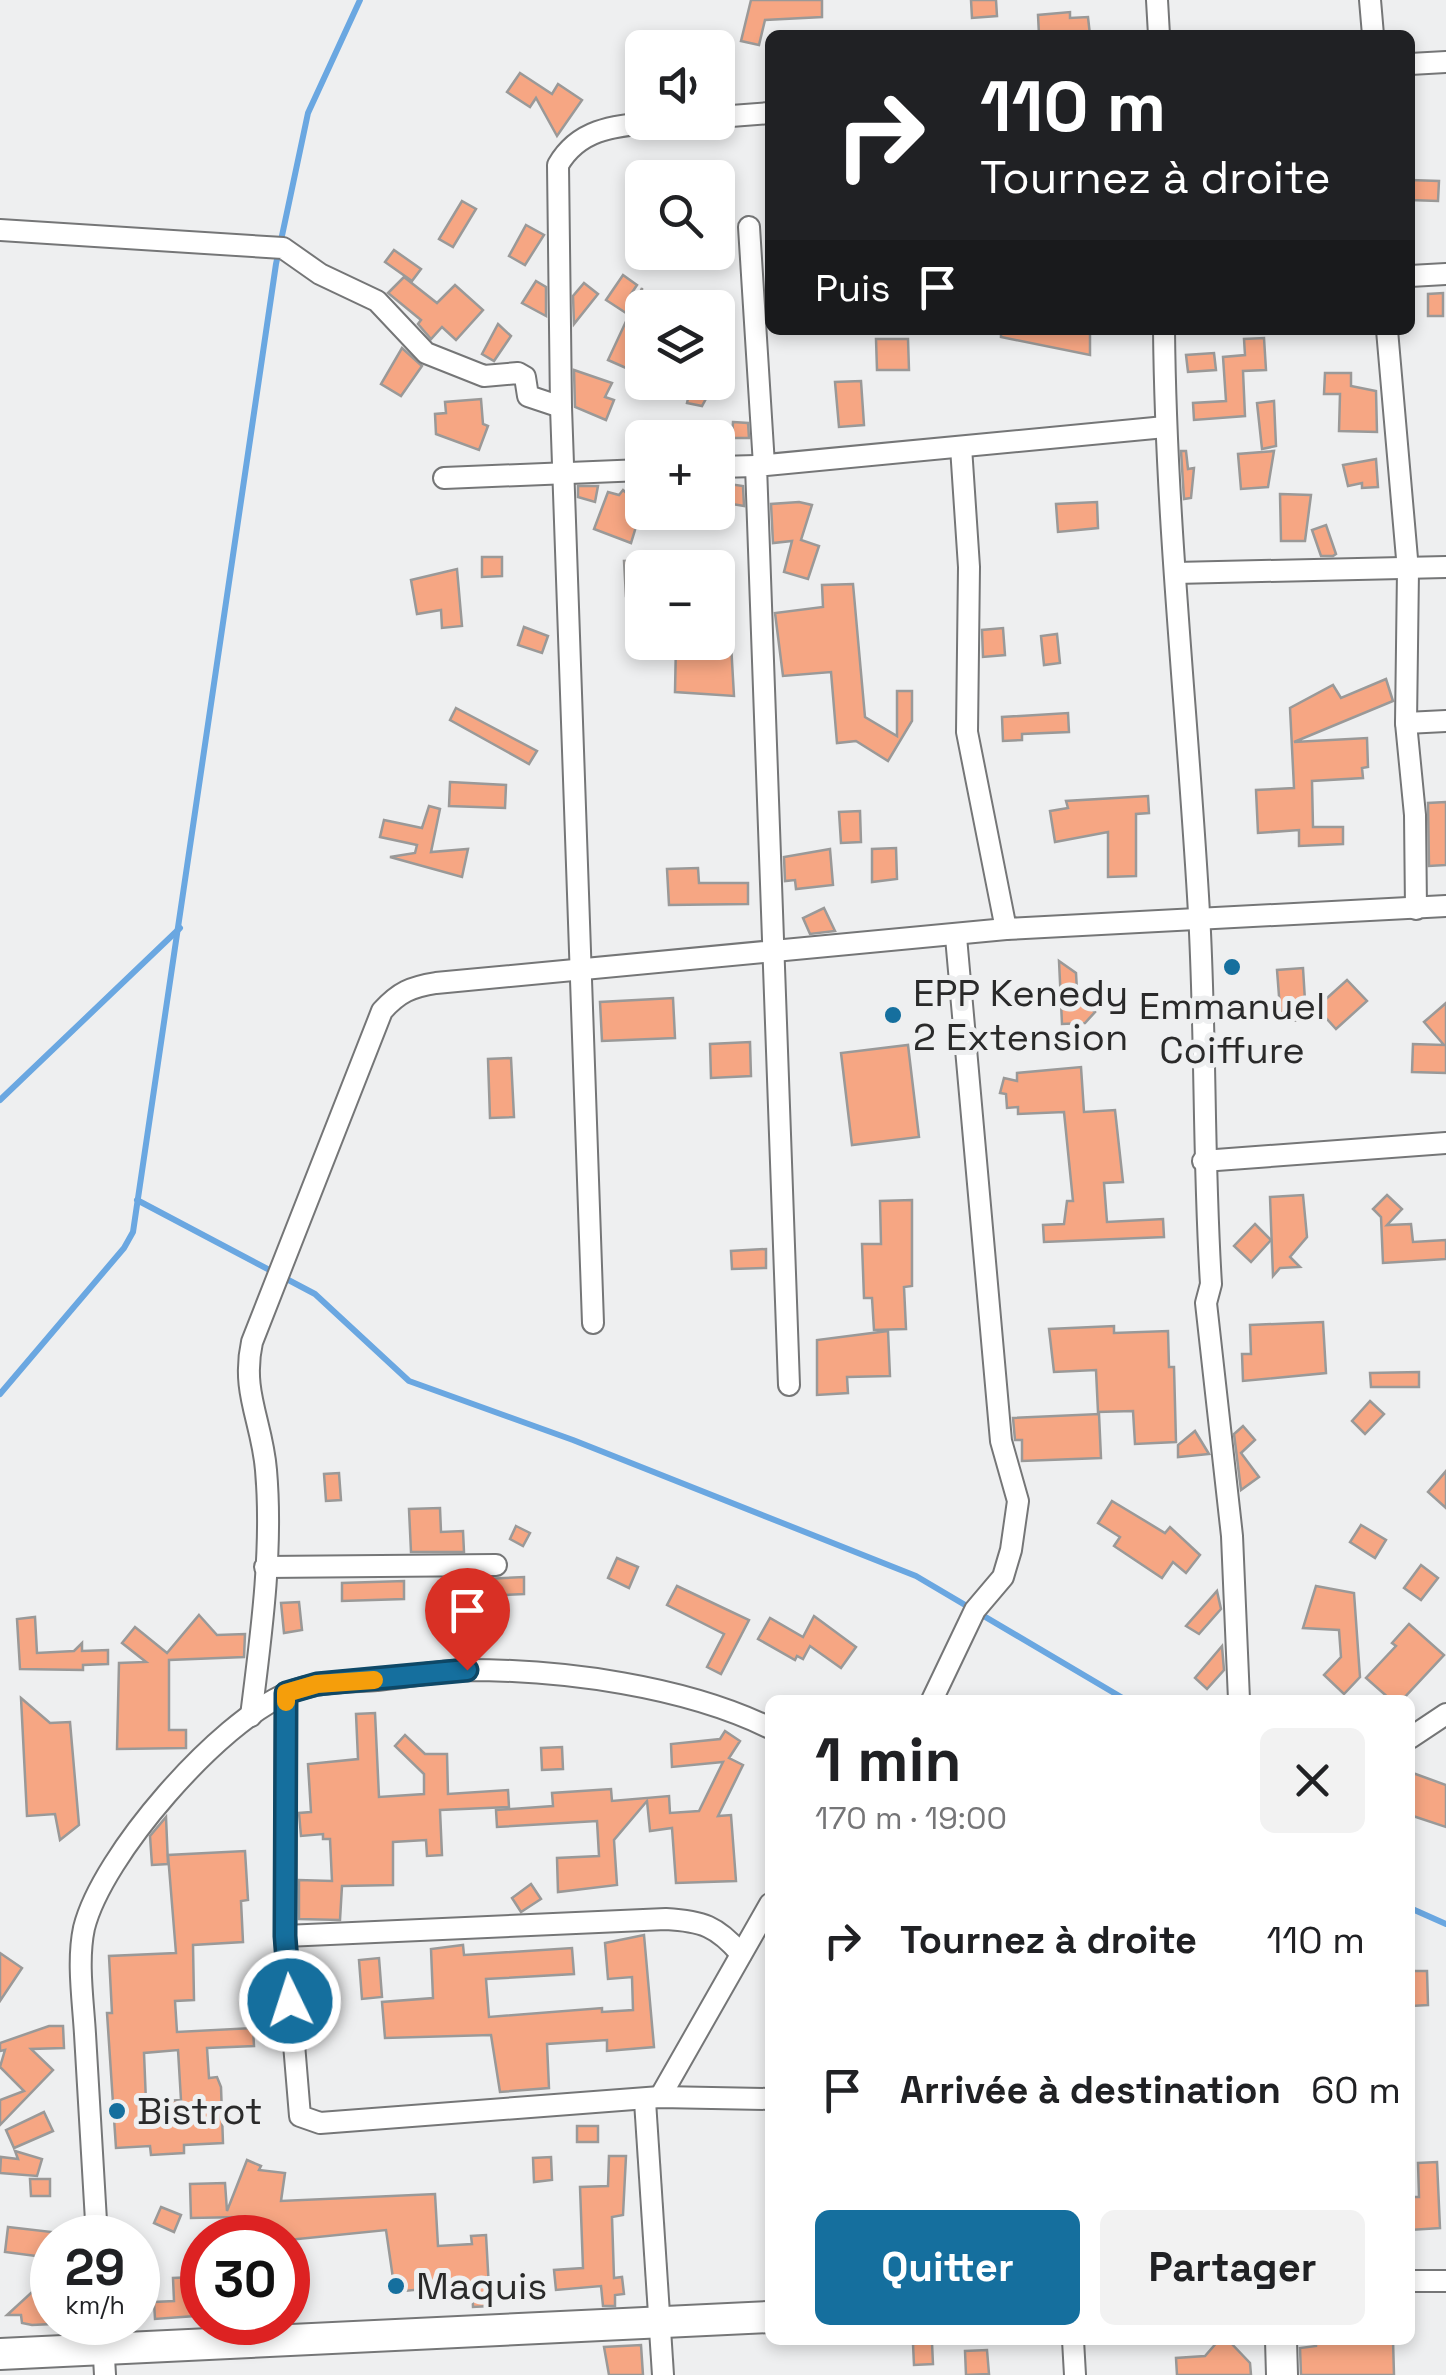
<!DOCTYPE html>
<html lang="fr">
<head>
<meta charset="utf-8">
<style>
	body { margin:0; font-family:"Space Grotesk",sans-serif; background:#f2f2f2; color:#202124; height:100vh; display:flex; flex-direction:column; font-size:38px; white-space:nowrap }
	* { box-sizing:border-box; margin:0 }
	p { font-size:32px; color:#757577 }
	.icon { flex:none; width:55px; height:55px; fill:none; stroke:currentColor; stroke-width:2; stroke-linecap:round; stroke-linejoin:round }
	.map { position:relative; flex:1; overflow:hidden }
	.sheet { position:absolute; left:765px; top:1695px; width:650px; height:650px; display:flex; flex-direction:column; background:#fff; border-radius:15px; box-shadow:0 5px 15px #0003 }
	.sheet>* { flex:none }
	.top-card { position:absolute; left:765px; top:30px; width:650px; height:305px; border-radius:15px; box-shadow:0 5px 15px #0003; background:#202124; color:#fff; overflow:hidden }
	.controls { position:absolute; left:625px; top:30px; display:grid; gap:20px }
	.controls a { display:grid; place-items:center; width:110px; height:110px; border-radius:15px; background:#fff; box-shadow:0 5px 15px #0003; font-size:50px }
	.speed { position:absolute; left:30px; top:2215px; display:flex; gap:20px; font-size:50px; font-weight:700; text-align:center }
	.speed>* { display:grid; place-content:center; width:130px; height:130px; border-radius:50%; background:#fff; box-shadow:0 5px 15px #0003; line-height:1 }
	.speed small { font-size:25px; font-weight:400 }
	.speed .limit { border:15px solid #d22; background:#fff; color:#111 }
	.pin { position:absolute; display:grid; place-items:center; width:85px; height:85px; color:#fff; margin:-102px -42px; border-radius:50% 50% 50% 0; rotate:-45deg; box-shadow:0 0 10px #0007 }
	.pin .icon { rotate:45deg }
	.me { position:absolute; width:110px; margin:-55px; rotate:356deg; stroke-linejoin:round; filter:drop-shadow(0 0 8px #0008) }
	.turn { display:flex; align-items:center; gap:35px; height:210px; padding:0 50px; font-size:45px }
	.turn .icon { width:130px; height:130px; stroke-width:2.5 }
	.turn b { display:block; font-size:70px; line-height:85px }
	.then { display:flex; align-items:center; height:95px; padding:0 50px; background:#0003; gap:20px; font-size:38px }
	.round { display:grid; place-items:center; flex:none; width:105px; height:105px; border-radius:15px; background:#f2f2f2 }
	.headline { display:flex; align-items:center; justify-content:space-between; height:170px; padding:0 50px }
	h1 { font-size:60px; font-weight:700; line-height:75px }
	.action { display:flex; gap:20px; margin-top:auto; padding:20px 50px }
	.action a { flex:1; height:115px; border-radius:15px; background:#156f9e; color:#fff; font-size:40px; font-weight:700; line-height:115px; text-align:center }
	.action a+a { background:#f2f2f2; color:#202124 }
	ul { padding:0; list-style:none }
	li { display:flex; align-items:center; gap:30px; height:150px; padding:0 50px }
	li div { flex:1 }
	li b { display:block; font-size:38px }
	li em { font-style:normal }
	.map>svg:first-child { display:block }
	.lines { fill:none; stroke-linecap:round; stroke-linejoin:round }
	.stream { stroke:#6aa7e1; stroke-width:6 }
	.building { fill:#f6a683; stroke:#9a9998; stroke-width:2.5; fill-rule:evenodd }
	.street-casing { stroke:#757677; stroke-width:24 }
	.secondary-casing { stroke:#757677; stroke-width:34 }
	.street { stroke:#fff; stroke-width:20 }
	.secondary { stroke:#fff; stroke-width:30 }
	.route-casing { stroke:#0e4867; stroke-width:25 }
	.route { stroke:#156f9e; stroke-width:18 }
	.slow { stroke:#f59e0b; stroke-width:18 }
	.poi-dot { fill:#156f9e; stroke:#eeeff0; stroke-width:4 }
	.labels { text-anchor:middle; stroke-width:10; stroke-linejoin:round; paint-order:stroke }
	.poi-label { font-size:38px; fill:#2a2a2a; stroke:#eeeff0; text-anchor:start }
</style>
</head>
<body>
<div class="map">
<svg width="1446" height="2375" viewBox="0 0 1446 2375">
	<rect width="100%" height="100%" fill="#eeeff0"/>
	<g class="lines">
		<!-- stream -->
		<g class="stream">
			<polyline points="0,1100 180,928"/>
			<polyline points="137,1200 315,1294 409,1381 573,1440 916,1576 1126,1700"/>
			<polyline points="0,1394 124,1248 133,1232 276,264 308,113 360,0"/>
			<polyline points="1410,1908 1446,1924"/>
		</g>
	</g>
	<!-- building -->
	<g class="building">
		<polygon points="751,0 822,0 822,17 765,20 759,45 741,41"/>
		<polygon points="971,0 996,0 997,16 972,18"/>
		<polygon points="1070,12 1070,18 1088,17 1090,35 1039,35 1038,15"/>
		<polygon points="520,73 552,94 558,84 582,100 557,136 536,98 530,107 507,92"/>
		<polygon points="1410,180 1439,181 1438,201 1410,200"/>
		<polygon points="462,201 476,209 453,247 439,239"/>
		<polygon points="526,225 544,235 525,265 509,256"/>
		<polygon points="394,250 421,269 412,281 385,262"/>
		<polygon points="623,275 637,285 631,294 638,297 642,288 642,375 608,360 629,315 606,300"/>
		<polygon points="404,277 437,303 455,285 483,310 456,340 442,327 431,339 418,324 421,320 388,293"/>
		<polygon points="536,281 546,287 546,316 522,303"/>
		<polygon points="584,283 598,294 574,324 573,296"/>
		<polygon points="1443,293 1443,316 1428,316 1428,294"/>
		<polygon points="498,324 511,336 494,361 482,354"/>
		<polygon points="1001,330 1090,331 1090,355 1001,337"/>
		<polygon points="1264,338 1266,370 1243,371 1245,416 1194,420 1193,403 1226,401 1223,357 1245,355 1244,339"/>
		<polygon points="876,339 908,339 909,370 877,370"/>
		<polygon points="402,348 422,366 401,396 381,384"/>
		<polygon points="1214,353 1216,370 1188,372 1186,355"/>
		<polygon points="574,370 612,383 605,397 614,400 606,420 575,407"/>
		<polygon points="1325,373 1351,373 1351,386 1376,391 1377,432 1339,431 1340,394 1324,394"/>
		<polygon points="861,381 864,425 839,427 835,382"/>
		<polygon points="692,382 715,382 702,406 687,403"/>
		<polygon points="481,399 483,424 488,426 479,450 436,434 435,414 446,413 445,402"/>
		<polygon points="1274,401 1276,446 1262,449 1257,403"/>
		<polygon points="733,422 748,423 749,438 732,438"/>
		<polygon points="1181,451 1186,451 1188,469 1194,468 1191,498 1184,499"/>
		<polygon points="1274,451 1268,487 1241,489 1238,454"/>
		<polygon points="1376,459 1378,487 1362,488 1362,483 1348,486 1343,465"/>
		<polygon points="722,483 743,486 744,506 720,502"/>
		<polygon points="578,486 598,486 595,502 578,497"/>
		<polygon points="623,490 642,507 631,543 594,529 608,492 619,495"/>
		<polygon points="1280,494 1311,495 1305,541 1281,541"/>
		<polygon points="799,502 812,505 801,540 819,546 808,579 784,572 792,541 773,543 771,504"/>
		<polygon points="1097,502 1098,528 1058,532 1056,504"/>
		<polygon points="1326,525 1336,554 1333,556 1321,556 1312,530"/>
		<polygon points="482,557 502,557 502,576 482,577"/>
		<polygon points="642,560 642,596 626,596 624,561"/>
		<polygon points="457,569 462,626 442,628 441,610 417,614 411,580"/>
		<polygon points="853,584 865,717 897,736 897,691 912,691 912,721 888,761 856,741 837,743 831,672 783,676 775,613 823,607 822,585"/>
		<polygon points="524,627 548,636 542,653 518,645"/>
		<polygon points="1003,628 1005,655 983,657 982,630"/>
		<polygon points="1057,634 1060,663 1044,665 1041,636"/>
		<polygon points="676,643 731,644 734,696 675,692"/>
		<polygon points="1386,679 1393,701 1294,742 1367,738 1368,767 1362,768 1363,778 1312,781 1313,827 1343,827 1343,844 1299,846 1299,830 1258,833 1256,790 1294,788 1290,708 1333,685 1341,698"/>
		<polygon points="456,708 537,751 529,764 450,720"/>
		<polygon points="1068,713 1069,732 1022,734 1022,740 1003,741 1002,717"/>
		<polygon points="450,782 506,785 505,808 449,806"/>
		<polygon points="1148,796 1149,813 1136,814 1136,876 1108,877 1108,832 1055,842 1050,811 1068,808 1066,801"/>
		<polygon points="1446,802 1446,865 1429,866 1428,803"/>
		<polygon points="429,806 440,809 431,852 468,849 462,877 390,857 415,853 417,845 380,837 384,820 422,828"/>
		<polygon points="860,811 861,842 841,843 839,812"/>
		<polygon points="896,848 897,879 872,882 872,849"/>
		<polygon points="830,849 833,885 796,889 795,880 785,881 784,857"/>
		<polygon points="698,868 699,883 748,883 748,904 669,905 667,869"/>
		<polygon points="824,908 835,931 810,934 803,918"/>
		<polygon points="1059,961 1076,973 1077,991 1072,992 1095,1012 1085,1023 1062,1024"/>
		<polygon points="1303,968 1306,1017 1347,980 1367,1001 1336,1029 1326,1018 1281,1022 1277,970"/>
		<polygon points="673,998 675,1038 602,1041 600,1002"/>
		<polygon points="1446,1003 1446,1073 1412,1072 1413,1044 1444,1045 1424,1022"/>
		<polygon points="750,1042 751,1076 711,1078 710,1044"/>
		<polygon points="908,1045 919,1137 852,1145 841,1053"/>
		<polygon points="511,1058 514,1117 490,1118 488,1059"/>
		<polygon points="1081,1067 1084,1112 1115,1110 1123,1182 1104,1183 1107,1222 1163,1219 1164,1237 1044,1242 1043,1225 1064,1224 1067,1201 1073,1201 1064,1112 1018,1114 1018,1107 1007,1108 1006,1094 1000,1093 1004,1078 1017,1081 1017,1073"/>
		<polygon points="1303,1195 1307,1237 1290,1257 1300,1267 1280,1268 1273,1276 1270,1197"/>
		<polygon points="1387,1195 1402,1209 1387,1225 1411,1224 1413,1242 1446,1240 1446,1259 1383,1263 1381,1217 1373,1209"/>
		<polygon points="912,1200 912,1286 904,1287 906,1329 874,1330 872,1298 864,1298 862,1244 881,1244 880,1201"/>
		<polygon points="1255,1224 1271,1240 1251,1262 1234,1246"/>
		<polygon points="766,1249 766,1268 732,1269 731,1251"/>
		<polygon points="1323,1322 1326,1373 1243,1381 1242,1354 1251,1354 1250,1325"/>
		<polygon points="1114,1326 1114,1333 1168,1331 1169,1367 1174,1367 1176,1442 1135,1444 1133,1411 1098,1412 1096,1370 1054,1372 1049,1329"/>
		<polygon points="888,1331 890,1376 847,1377 848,1393 817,1395 817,1340"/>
		<polygon points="1419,1372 1419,1387 1371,1387 1370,1373"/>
		<polygon points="1370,1401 1384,1414 1365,1434 1352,1421"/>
		<polygon points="1099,1414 1101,1458 1022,1461 1022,1440 1015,1440 1013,1418"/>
		<polygon points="1243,1426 1255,1440 1241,1453 1259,1477 1241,1490 1234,1434"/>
		<polygon points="1195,1431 1209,1454 1178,1457 1178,1445"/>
		<polygon points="1446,1471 1446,1508 1428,1492"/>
		<polygon points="339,1473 341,1500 326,1501 324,1474"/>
		<polygon points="1112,1501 1165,1533 1170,1527 1200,1555 1186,1573 1173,1562 1162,1578 1114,1546 1120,1537 1098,1523"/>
		<polygon points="440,1508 441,1532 463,1531 464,1552 411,1552 409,1509"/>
		<polygon points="1361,1525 1386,1540 1375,1558 1350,1542"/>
		<polygon points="516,1526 530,1533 523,1546 510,1539"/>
		<polygon points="617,1558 638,1567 629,1588 608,1578"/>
		<polygon points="1421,1565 1438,1578 1421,1600 1404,1588"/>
		<polygon points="524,1577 524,1594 486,1596 484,1633 465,1634 464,1580"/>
		<polygon points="404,1581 404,1599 342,1601 342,1583"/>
		<polygon points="677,1586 749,1620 721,1674 707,1667 724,1634 667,1605"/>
		<polygon points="1316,1586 1354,1593 1360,1677 1344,1694 1324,1675 1341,1657 1339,1630 1303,1628"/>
		<polygon points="1217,1591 1221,1609 1199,1634 1186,1626"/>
		<polygon points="299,1602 302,1630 284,1633 281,1603"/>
		<polygon points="199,1615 217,1635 245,1634 244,1657 169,1660 169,1730 186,1730 186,1748 117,1749 119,1663 146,1662 122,1643 135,1627 167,1653"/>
		<polygon points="814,1616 856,1647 841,1668 810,1646 803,1659 797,1656 795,1660 758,1639 770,1618 803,1637"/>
		<polygon points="35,1617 37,1653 74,1651 82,1643 82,1651 108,1650 108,1664 83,1665 83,1670 20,1669 17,1619"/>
		<polygon points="1409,1624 1444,1655 1402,1700 1391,1700 1366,1678 1396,1646 1392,1643"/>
		<polygon points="1222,1646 1224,1670 1207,1689 1195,1678"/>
		<polygon points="21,1698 50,1723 70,1722 79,1825 60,1840 55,1814 27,1816"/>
		<polygon points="375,1713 379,1797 424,1794 424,1774 395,1746 405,1735 425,1754 447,1754 448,1794 508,1790 509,1807 440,1810 442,1855 427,1856 426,1840 393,1842 393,1885 342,1886 340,1920 299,1919 299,1880 332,1881 330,1839 323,1839 323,1834 301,1836 299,1813 311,1812 308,1764 358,1759 356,1714"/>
		<polygon points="725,1731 740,1741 729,1758 743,1765 718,1816 731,1815 736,1881 676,1883 672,1828 650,1831 647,1801 614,1840 617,1885 558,1892 557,1858 599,1856 597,1821 497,1827 496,1810 553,1806 552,1793 611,1789 612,1801 669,1796 670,1813 699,1811 723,1762 672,1767 671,1744 720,1739"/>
		<polygon points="562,1747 563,1769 542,1770 541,1748"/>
		<polygon points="1410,1772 1446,1785 1446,1827 1410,1815"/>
		<polygon points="166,1817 168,1864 152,1865 150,1836"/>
		<path d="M245 1851 248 1900 241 1901 243 1942 193 1945 194 2000 175 2001 177 2032 253 2028 254 2046 207 2048 209 2078 217 2077 221 2087 223 2143 184 2145V2153L151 2155 150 2146 116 2148 107 2013H112L109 1956 176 1953 168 1855ZM178 2050 181 2100 146 2102 144 2053Z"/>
		<polygon points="531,1884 541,1899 521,1912 512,1898"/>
		<polygon points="644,1935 654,2047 607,2051 607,2040 547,2044 549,2088 500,2092 491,2035 385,2038 382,2002 433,1998 431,1949 463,1945 464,1955 572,1948 574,1974 486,1979 489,2017 602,2008 602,2012 633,2010 632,1977 608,1979 605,1943"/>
		<polygon points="0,1953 22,1968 0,2001"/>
		<polygon points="379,1958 382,1997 362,1999 359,1960"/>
		<polygon points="1410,1971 1427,1971 1428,2005 1411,2006"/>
		<polygon points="49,2026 63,2026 64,2048 31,2049 53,2070 0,2125 0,2100 24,2091 0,2067 5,2050 0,2051 0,2043"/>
		<polygon points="44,2112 53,2131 14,2148 6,2130"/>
		<rect x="577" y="2126" width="21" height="16"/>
		<polygon points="15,2151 42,2159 37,2176 0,2173 1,2157 18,2159"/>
		<polygon points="609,2156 626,2156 623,2215 612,2217 614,2278 622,2277 624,2294 615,2295 615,2306 603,2306 601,2286 556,2290 554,2270 583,2268 580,2187 608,2186"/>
		<polygon points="551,2157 552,2180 534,2182 533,2158"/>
		<polygon points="247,2160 261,2166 259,2170 285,2173 281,2201 435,2194 438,2246 472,2244 471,2236 486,2235 490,2306 473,2307 472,2284 395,2292 386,2230 288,2240 241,2238 241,2217 191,2218 190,2184 225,2183 227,2211"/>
		<polygon points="1437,2162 1440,2228 1410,2230 1410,2197 1419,2197 1418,2163"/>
		<polygon points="30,2179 50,2179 50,2196 31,2196"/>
		<polygon points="161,2207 181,2215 174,2232 154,2223"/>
		<polygon points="8,2227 52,2232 52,2258 5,2252"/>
		<polygon points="194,2277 195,2316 155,2319 154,2302 174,2301 173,2278"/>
		<polygon points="43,2282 52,2292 52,2324 32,2325 22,2323 21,2315 7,2315"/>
		<polygon points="1219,2340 1228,2340 1250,2363 1251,2375 1177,2375 1176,2358 1205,2356"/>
		<polygon points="1316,2340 1393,2340 1394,2375 1301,2375 1300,2348 1316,2346"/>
		<polygon points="932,2343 933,2364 914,2365 913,2344"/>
		<polygon points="641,2345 643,2375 609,2375 604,2347"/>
		<polygon points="987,2350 989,2374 966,2375 965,2351"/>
	</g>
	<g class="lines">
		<!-- street casing -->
		<g class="street-casing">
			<g id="street">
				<polyline points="1157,0 1159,35"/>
				<polyline points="1370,0 1373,35"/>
				<polyline points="1410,64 1446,62"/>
				<polyline points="718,117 770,113"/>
				<polyline points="749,227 764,465"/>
				<polyline points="0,230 283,248 320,274 377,301 426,353 484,376 518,373 525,377 528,396 561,407"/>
				<polyline points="1410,276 1446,274"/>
				<path d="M1164 330C1166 525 1188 718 1199 913 1206 1036 1203 1160 1211 1284L1206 1303 1232 1536 1239 1700"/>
				<polyline points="1387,330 1408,570 1406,723 1415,815 1416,909"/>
				<polyline points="961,447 969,567 967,732 1006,929"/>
				<polyline points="718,467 756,466"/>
				<polyline points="444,478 642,470"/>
				<polyline points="1175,573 1446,567"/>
				<polyline points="1406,723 1446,721"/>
				<polyline points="1203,1161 1446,1143"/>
				<path d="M593 1323 561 407 558 165C580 127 617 126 657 122"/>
				<polyline points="789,1385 756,466 1165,427"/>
				<polyline points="265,1567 496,1565"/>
				<polyline points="286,1693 285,1936 300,2116 320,2123 660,2097 770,2099"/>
				<polyline points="932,1700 975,1610 1003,1577 1011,1550 1018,1501 1001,1441 956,937"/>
				<path d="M251 1716C261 1636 273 1550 266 1470 262 1421 241 1392 252 1342L382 1011C399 992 411 987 436 983L1006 929 1446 906"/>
				<polyline points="1410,1738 1446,1714"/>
				<path d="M285 1936 666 1919C702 1921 717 1926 741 1954"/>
				<polyline points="660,2097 770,1904"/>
				<polyline points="645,2101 663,2375"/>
				<path d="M97 2238C93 2170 89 2102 85 2034 83 2000 77 1961 84 1928 102 1855 219 1722 288 1693 316 1681 347 1682 377 1680 407 1677 438 1671 468 1670 564 1670 684 1686 770 1728"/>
				<polyline points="1410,2281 1446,2281"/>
				<polyline points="102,2322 105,2375"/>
				<polyline points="1073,2340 1075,2375"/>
			</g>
		</g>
		<!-- secondary casing -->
		<g class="secondary-casing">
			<g id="secondary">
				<polyline points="1281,2340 1282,2375"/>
				<polyline points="0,2354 770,2317"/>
			</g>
		</g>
		<!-- street -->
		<use href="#street" class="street"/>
		<!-- secondary -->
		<use href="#secondary" class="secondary"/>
	</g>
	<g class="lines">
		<!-- route casing -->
		<g class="route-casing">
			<polyline id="route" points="290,2001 285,1936 286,1693 317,1684 467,1670"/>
		</g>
		<!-- route -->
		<use href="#route" class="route"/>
		<!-- slow -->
		<polyline class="slow" points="286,1702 286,1693 317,1684 374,1680"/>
	</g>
	<!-- markers -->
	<g class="poi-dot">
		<circle cx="1232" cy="967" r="10"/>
		<circle cx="893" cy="1015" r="10"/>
		<circle cx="117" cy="2111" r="10"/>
		<circle cx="396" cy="2286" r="10"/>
	</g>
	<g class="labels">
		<!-- poi labels -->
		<g class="poi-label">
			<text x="913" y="1006">EPP Kenedy<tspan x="913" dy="44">2 Extension</tspan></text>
			<text x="1232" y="1019" text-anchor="middle">Emmanuel<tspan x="1232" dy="44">Coiffure</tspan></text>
			<text x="137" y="2124">Bistrot</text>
			<text x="416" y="2299">Maquis</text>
		</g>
	</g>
</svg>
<div class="controls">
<a><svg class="icon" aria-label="sound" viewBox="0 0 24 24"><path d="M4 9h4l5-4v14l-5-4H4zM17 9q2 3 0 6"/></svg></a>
<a><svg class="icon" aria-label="search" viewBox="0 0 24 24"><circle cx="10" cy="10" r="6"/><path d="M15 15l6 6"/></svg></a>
<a><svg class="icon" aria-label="layers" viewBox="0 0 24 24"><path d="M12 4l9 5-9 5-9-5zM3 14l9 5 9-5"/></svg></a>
<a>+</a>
<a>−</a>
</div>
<div class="speed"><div>29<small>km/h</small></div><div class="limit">30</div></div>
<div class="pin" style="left:467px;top:1670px;background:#d93025"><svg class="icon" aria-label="arrive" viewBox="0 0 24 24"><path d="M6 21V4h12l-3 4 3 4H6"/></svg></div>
<svg class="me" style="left:290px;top:2001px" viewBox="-20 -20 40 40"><circle r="17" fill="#156f9e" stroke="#fff" stroke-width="3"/><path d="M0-11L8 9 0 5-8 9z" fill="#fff"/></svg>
<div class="top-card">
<div class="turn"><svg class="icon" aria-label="right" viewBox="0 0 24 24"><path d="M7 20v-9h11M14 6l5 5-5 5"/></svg><div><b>110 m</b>Tournez à droite</div></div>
<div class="then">Puis<svg class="icon" aria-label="arrive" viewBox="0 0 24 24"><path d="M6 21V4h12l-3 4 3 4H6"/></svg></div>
</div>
<section class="sheet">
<div class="headline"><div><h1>1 min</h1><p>170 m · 19:00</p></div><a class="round"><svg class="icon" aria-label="close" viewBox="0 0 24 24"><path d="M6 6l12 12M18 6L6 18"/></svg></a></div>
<ul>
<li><svg class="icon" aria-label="right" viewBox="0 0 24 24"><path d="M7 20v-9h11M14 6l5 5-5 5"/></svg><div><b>Tournez à droite</b></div><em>110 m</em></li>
<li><svg class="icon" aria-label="arrive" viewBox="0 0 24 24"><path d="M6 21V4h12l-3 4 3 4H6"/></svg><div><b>Arrivée à destination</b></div><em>60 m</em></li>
</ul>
<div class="action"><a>Quitter</a><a>Partager</a></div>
</section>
</div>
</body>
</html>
